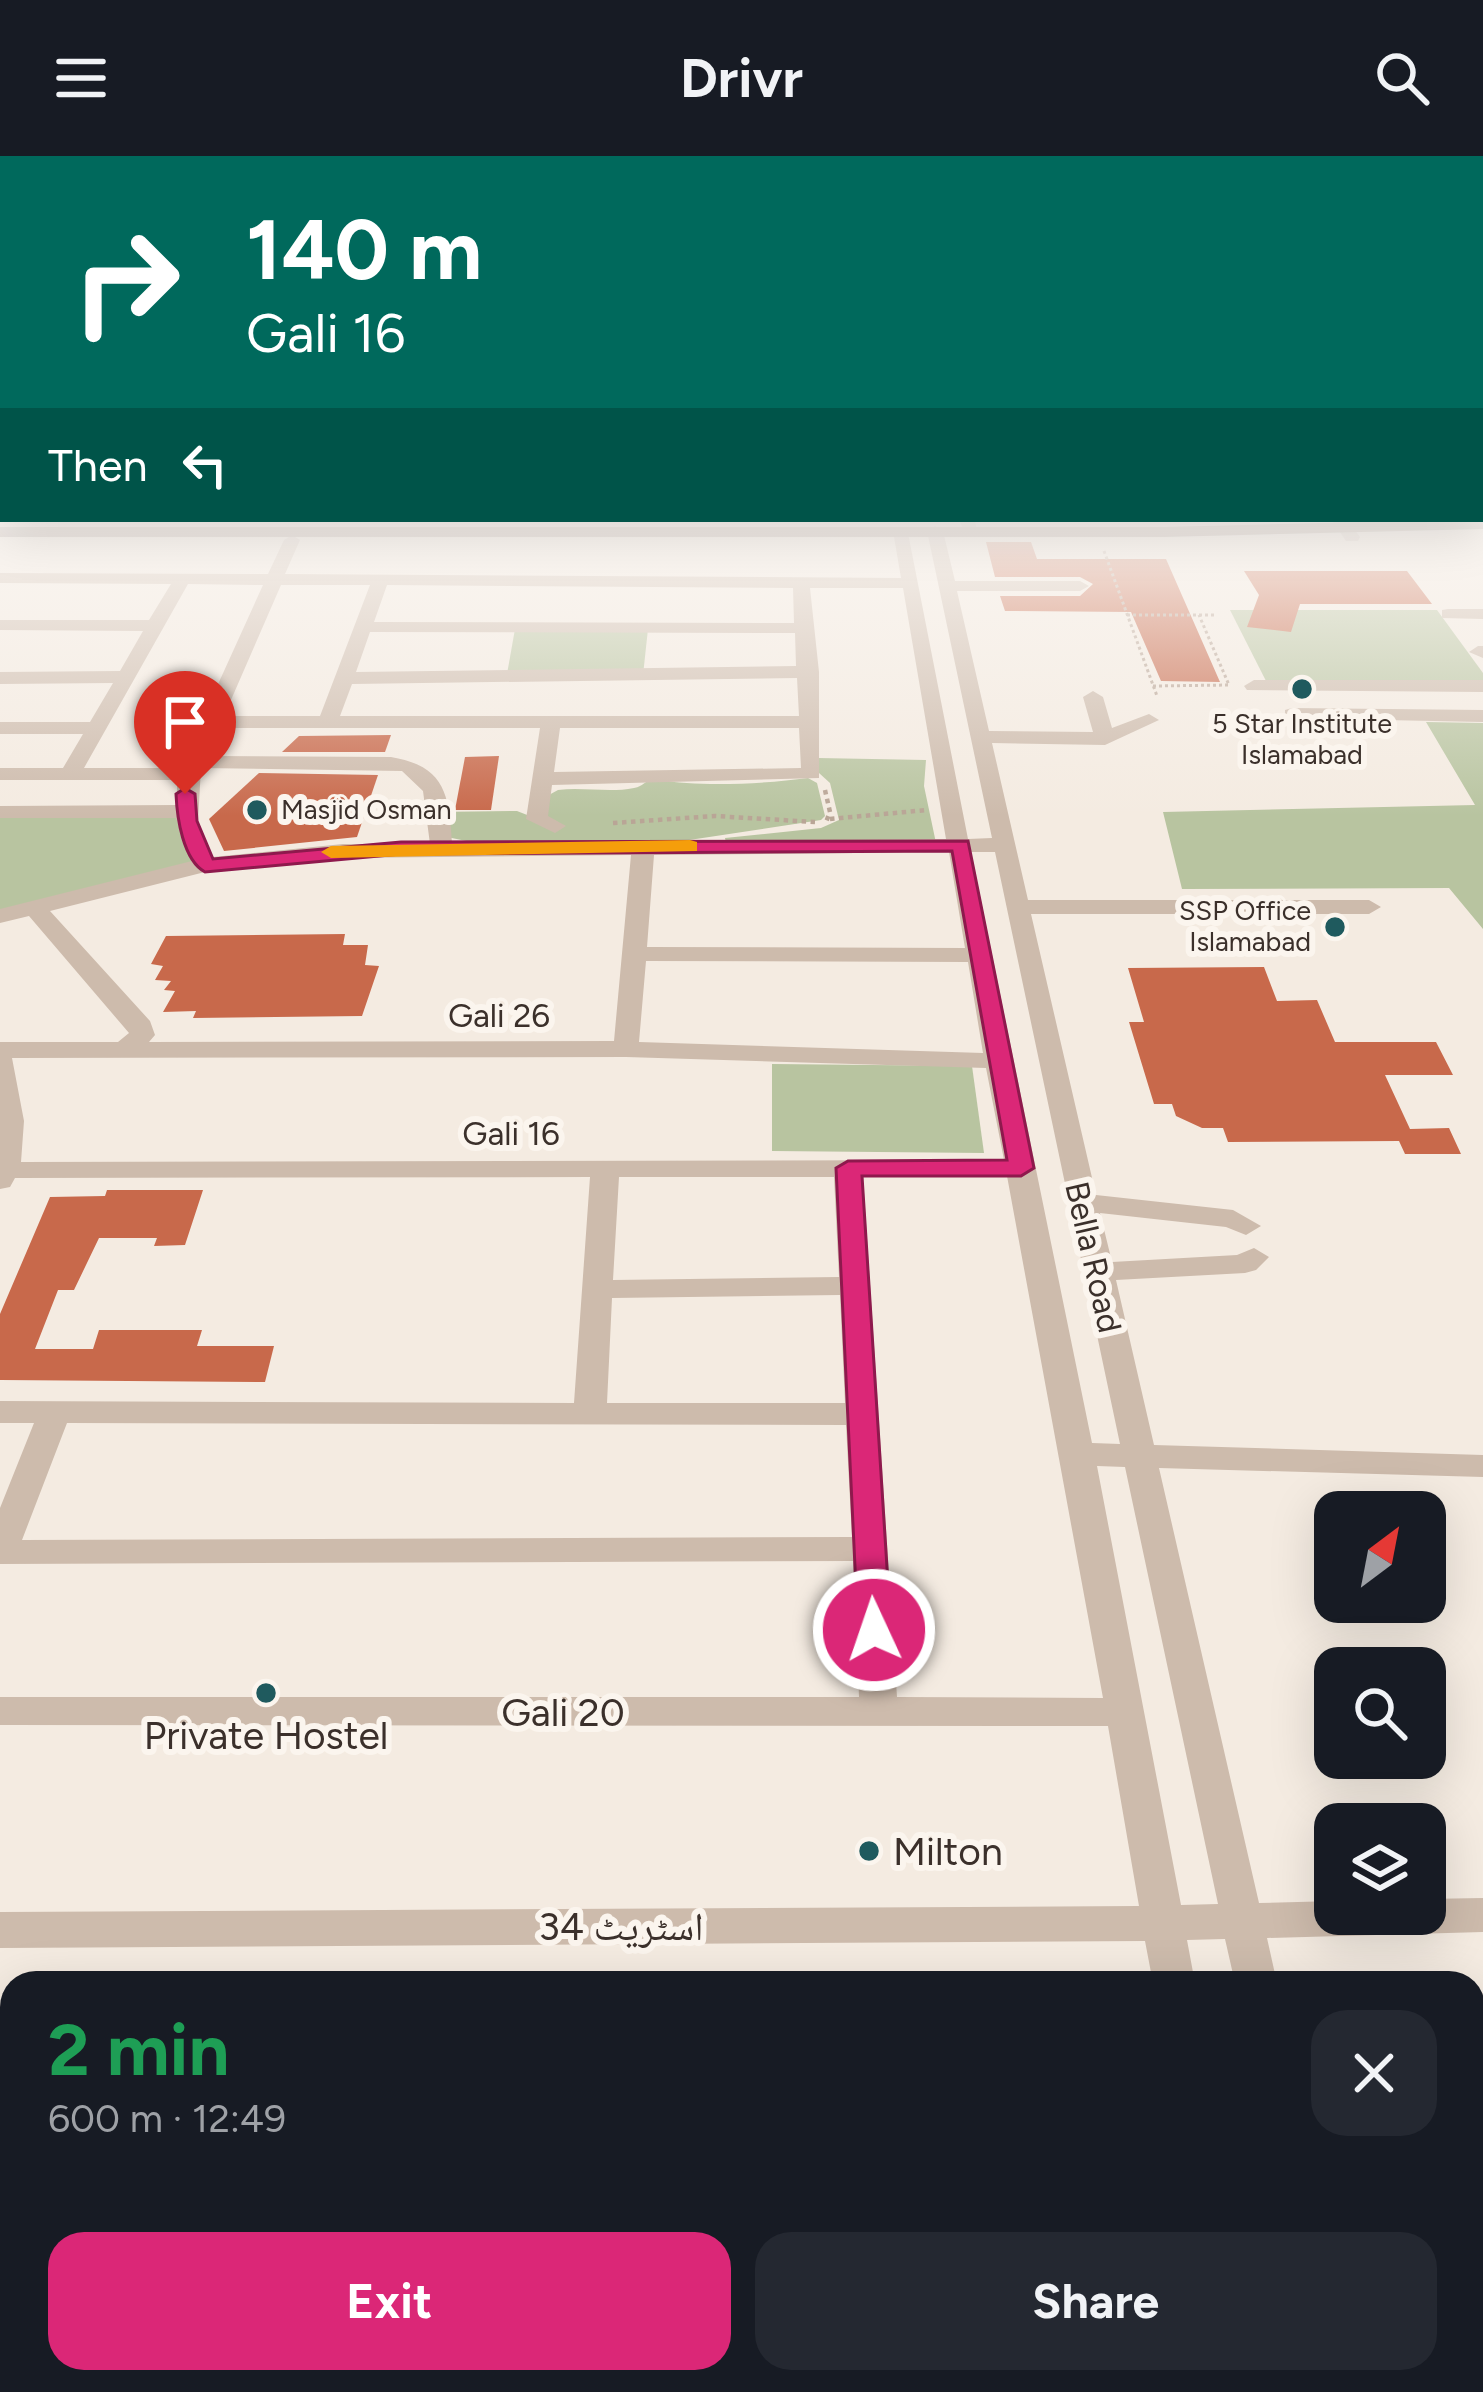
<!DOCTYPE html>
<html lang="en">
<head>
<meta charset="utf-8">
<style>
	body { margin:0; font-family:Figtree,"Noto Naskh Arabic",sans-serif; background:#242831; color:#f1f3f6; height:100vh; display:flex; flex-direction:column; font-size:45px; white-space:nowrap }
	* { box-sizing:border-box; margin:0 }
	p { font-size:39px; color:#9ea1a6 }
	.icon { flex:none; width:66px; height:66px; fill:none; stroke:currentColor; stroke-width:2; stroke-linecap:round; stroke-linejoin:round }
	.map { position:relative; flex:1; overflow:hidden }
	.panel { position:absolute; left:0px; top:1815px; width:1485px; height:423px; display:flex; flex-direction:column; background:#171b24; border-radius:36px 36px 0 0; box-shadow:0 12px 48px #0002 }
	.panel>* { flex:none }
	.hud { position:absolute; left:0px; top:0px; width:1485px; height:366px; box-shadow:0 12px 48px #0002; background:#00695c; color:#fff; overflow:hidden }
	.needle { width:78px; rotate:32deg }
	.controls { position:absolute; left:1314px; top:1335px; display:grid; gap:24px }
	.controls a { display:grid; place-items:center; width:132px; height:132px; border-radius:24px; background:#171b24; box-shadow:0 12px 48px #0002; font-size:60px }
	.pin { position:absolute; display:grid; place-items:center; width:102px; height:102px; color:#fff; margin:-123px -51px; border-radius:50% 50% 50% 0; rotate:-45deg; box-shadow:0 0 12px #0007 }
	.pin .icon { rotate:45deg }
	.me { position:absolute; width:132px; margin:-66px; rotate:357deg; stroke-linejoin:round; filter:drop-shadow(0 0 9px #0008) }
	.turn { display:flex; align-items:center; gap:42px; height:252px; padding:0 48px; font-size:54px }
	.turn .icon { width:156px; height:156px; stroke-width:2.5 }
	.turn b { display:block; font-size:84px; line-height:102px }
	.then { display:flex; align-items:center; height:114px; padding:0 48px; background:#0003; gap:24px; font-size:45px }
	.round { display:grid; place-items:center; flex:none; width:126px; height:126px; border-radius:36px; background:#242831 }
	.summary { display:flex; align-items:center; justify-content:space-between; height:204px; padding:0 48px }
	h1 { font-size:72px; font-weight:700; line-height:90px; color:#1e9e55 }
	.button { display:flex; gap:24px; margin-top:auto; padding:24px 48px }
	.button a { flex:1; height:138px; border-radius:36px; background:#db2777; color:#fff; font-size:48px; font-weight:700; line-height:138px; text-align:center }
	.button a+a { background:#242831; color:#f1f3f6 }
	header { display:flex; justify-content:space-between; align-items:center; height:156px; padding:0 48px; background:#171b24; font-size:54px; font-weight:700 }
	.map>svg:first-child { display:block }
	.green { fill:#b8c4a0 }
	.building { fill:#c8694b }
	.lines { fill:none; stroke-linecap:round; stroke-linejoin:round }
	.path-far1 { stroke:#b9a596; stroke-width:3; stroke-dasharray:3 3; stroke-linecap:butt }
	.path { stroke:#b9a596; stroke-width:4.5; stroke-dasharray:4.5 4.5; stroke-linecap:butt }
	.minor { fill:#cdbbac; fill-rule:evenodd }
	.major { fill:#7d675c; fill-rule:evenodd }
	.route { fill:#db2777; stroke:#8e194d; stroke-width:3 }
	.slow { fill:#f59e0b }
	.poi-dot { fill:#1f5a5e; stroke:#fbf5ee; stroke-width:4.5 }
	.labels { text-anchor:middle; stroke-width:12; stroke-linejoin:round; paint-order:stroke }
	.far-poi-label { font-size:27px; fill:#3b302b; stroke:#fbf5ee }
	.street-label { font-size:33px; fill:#3b302b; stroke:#fbf5ee }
	.near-street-label { font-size:39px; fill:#3b302b; stroke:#fbf5ee }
	.near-poi-label { font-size:39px; fill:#3b302b; stroke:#fbf5ee }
</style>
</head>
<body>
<header><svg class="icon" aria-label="menu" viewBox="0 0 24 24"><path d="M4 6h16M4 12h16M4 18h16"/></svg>Drivr<svg class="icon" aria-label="search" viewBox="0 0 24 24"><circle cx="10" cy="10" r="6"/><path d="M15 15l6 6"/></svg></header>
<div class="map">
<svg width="1483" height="2236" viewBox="0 0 1483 2236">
	<rect width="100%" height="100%" fill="#f4ebe1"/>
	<!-- green -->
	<g class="green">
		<polygon points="1230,454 1437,454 1483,517 1483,525 1266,525"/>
		<polygon points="515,473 648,473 643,519 507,518"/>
		<polygon points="1426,566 1483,567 1483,773 1449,732 1182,733 1163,656 1475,649"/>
		<polygon points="818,602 926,604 924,630 936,687 726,687 725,682 821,672 839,664 830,627 819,617"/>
		<path d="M808 622 817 627 825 660 821 664 676 686H471L447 681 435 656 517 655 545 666 547 640 558 634C583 631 610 637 634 632 645 630 645 622 658 624 701 631 765 628 808 622Z"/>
		<polygon points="186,655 205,709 0,760 0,656"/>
		<polygon points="772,908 972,910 984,997 772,995"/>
		<polygon points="1473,2118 1483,2118 1483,2236 1440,2236 1438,2226 1473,2226"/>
		<polygon points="0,2222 12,2222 12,2226 535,2226 535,2236 0,2236"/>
		<polygon points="929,2226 1152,2226 1153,2236 930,2236"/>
	</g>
	<!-- building -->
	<g class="building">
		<polygon points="986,386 1031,386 1037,403 1166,403 1220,526 1161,525 1131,456 1005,455 1000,440 1080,440 1093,428 1080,421 995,421"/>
		<polygon points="1244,415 1407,415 1432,448 1300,448 1291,476 1247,471 1259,439"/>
		<polygon points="391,579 385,596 282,596 299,580"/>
		<polygon points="499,600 491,654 455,654 465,601"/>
		<polygon points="259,617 378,619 357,681 224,695 209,663"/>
		<polygon points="345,778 343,789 368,789 365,809 379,810 362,860 193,862 196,855 163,856 175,835 164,834 171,825 155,824 163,810 151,808 166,780"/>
		<polygon points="1264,811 1277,845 1317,844 1335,886 1436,886 1453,919 1385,919 1410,973 1449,972 1461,998 1405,998 1399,985 1228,986 1223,972 1202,972 1176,960 1172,948 1154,948 1129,866 1144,866 1128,812"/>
		<polygon points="107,1034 203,1034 185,1089 154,1090 157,1082 99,1082 74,1134 58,1134 35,1193 93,1193 99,1174 202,1174 197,1190 274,1190 265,1226 0,1224 0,1158 50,1041 105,1040"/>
	</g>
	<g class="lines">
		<!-- path-far1 -->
		<g class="path-far1">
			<polyline points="1104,395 1157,540"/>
			<polyline points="1127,459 1214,459"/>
			<polyline points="1153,530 1229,529 1199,459"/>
		</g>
		<!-- path -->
		<g class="path">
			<polyline points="825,634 830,656 826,666"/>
			<polyline points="830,663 927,654"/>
			<polyline points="613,667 715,660 815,666"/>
		</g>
		<!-- minor -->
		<g class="minor">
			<polygon points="959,363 975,363 977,378 965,378"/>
			<polygon points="1331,363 1347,363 1360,381 1358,385 1346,385"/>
			<path d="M935 370 943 375 955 425H1080L1089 430 1080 435H957L989 575 1093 576 1083 541 1093 535 1103 541 1112 572 1149 558 1159 564 1105 589 992 587 1028 744H1369L1381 751 1369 758H1031L1096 1039 1233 1054 1261 1070 1246 1079 1226 1071 1100 1057 1112 1106 1237 1099 1254 1092 1269 1101 1256 1114 1245 1117 1116 1124 1154 1289 1483 1299V1321L1159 1312 1259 1747 1335 1745V1758H1425V1743L1483 1742V1776L1267 1782 1277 1827H1235L1225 1783 1187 1784 1195 1827H1153L1145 1785 0 1792V1756L1139 1750 1108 1570 0 1569V1541H859L853 1405 0 1408V1352L34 1267H0V1245L574 1247 590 1021 15 1022 10 1031 0 1033V886H118L129 877 29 760 0 767V753L192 705 176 662H0V650L177 649V624H0V612H63L83 578H0V566H90L113 527 0 528V516L120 515 143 475 0 474V464H149L171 428 0 427V417L268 418 284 384 292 379 300 384 285 418 901 422 893 375 907 372 968 683 992 682 927 375ZM188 428 263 429 180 612H84ZM281 429H370L320 560H224ZM387 429 793 432 794 467 374 466ZM810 432H903L946 683 452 687C449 638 445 610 391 601L206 600 218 572H540L526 663 555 677 566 670 548 660 552 629 819 622V516ZM370 476 795 477 796 510 356 516ZM797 522 799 560H340L352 528ZM560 572H799L801 612 554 616ZM201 612 402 615 423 635 430 688H343L213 701 198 665ZM949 696 965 792 647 791 654 699ZM971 696H995L1120 1288 1092 1287ZM631 699 614 885 149 886 155 879 150 865 50 755 205 716 343 702ZM646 805 968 806 983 897 639 886ZM626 901 986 912 1004 1004 21 1006 24 965 12 902ZM1007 1020 1103 1542 897 1541 863 1021ZM619 1021H834L839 1121 613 1124ZM840 1139 845 1247H607L612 1142ZM67 1267 846 1269 852 1381 22 1384ZM1097 1310 1125 1311 1218 1748 1181 1749Z"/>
			<polygon points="1448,453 1483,453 1483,463 1442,462 1442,454"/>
			<polygon points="1478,490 1483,490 1483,502 1469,496"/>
			<polygon points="1254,524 1483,524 1483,536 1247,534 1244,530"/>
			<polygon points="1292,552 1483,554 1483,566 1285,562 1285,554"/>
			<rect x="0" y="2007" width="12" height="44"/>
			<rect x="1473" y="2017" width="10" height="44"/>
			<polygon points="1223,2226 1273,2226 1275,2236 1225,2236"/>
			<polygon points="1323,2226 1373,2226 1376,2236 1326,2236"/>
		</g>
		<!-- major -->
		<polygon class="major" points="1483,363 1483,373 1165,381 0,381 0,371 1165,371"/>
	</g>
	<!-- sky -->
	<linearGradient id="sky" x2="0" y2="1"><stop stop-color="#7eb2d2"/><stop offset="0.53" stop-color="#faf6f2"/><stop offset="1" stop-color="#faf6f2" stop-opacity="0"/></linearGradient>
	<rect width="1483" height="660" fill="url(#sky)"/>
	<!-- route -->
	<path class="route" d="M185 632 195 638 197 665 213 703 401 686 968 685 1034 1012 1021 1020H862L891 1474 886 1483H863L858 1474 836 1012 848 1005 1007 1004 952 695 401 698 205 716C183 704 177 662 176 638Z"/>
	<!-- slow -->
	<polygon class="slow" points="690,684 697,686 697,695 331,702 321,696 331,690"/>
	<!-- markers -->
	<g class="poi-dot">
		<circle cx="1302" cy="533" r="12"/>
		<circle cx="257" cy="654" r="12"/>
		<circle cx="1335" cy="771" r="12"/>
		<circle cx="266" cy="1537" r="12"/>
		<circle cx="869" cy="1695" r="12"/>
	</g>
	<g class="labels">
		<!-- far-poi labels -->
		<g class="far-poi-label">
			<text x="1302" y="577">5 Star Institute<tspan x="1302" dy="31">Islamabad</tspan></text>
			<text x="281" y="663" text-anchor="start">Masjid Osman</text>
			<text x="1311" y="764" text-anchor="end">SSP Office<tspan x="1311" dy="31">Islamabad</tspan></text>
		</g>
		<!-- street labels -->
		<g class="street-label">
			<text x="499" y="871">Gali 26</text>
			<text x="511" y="989">Gali 16</text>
			<text transform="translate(1094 1101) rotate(77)" y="12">Bella Road</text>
		</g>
		<!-- near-street labels -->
		<g class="near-street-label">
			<text x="563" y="1570">Gali 20</text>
			<text x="621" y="1784">اسٹریٹ 34</text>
		</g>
		<!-- near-poi labels -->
		<g class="near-poi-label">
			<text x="266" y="1593">Private Hostel</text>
			<text x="893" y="1709" text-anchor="start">Milton</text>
		</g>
	</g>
</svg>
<div class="controls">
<a><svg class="needle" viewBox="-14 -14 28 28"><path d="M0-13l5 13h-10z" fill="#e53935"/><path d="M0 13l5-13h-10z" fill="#9ea1a6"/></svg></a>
<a><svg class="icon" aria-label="search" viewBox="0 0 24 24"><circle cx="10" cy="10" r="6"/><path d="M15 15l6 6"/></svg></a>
<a><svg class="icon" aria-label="layers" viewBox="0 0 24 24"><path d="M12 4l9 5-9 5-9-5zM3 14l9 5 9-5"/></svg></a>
</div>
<div class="pin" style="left:185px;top:638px;background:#d93025"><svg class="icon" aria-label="arrive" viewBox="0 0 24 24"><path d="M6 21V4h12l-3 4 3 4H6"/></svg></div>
<svg class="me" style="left:874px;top:1474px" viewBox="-20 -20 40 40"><circle r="17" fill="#db2777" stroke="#fff" stroke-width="3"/><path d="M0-11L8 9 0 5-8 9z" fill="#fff"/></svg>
<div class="hud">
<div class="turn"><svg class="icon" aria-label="right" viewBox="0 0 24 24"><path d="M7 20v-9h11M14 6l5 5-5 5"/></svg><div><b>140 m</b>Gali 16</div></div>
<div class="then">Then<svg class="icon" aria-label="left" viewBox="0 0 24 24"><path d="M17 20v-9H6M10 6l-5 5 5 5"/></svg></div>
</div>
<section class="panel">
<div class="summary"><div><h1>2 min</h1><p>600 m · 12:49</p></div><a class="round"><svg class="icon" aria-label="close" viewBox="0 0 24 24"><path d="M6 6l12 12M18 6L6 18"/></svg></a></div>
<div class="button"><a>Exit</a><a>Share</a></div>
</section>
</div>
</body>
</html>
